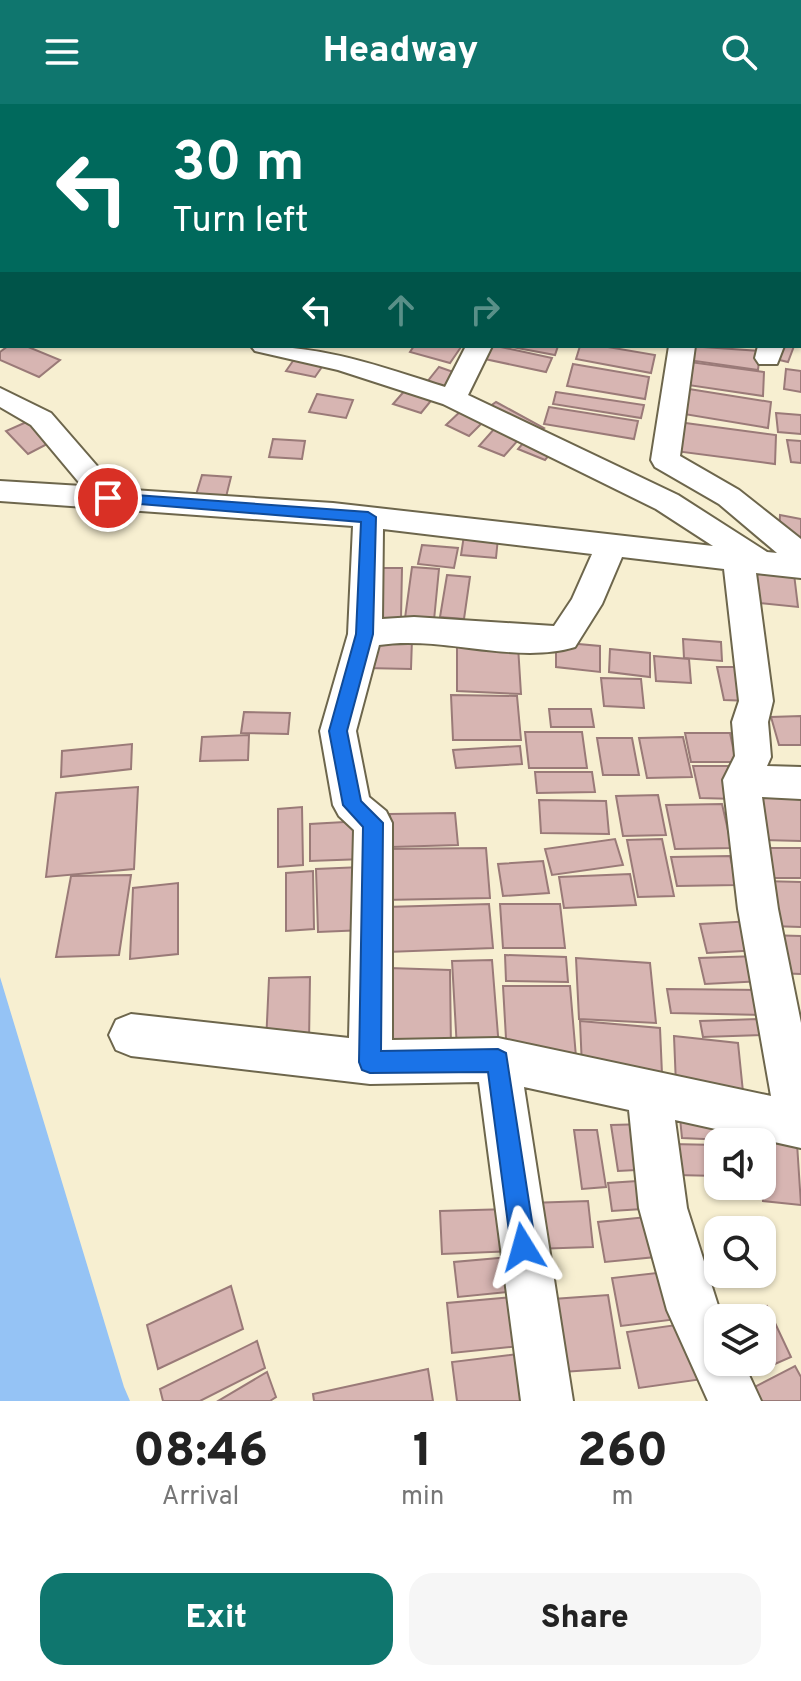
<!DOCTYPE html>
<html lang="en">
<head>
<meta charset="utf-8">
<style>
	body { margin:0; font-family:Overpass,sans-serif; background:#f6f6f6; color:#222; height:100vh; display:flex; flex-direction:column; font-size:30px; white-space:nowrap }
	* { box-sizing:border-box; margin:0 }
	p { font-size:26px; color:#767676 }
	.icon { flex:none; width:44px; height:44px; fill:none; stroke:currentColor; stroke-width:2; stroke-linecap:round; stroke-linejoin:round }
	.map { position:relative; height:1297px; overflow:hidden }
	.side { display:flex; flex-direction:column; background:#fff; flex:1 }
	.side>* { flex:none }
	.top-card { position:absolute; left:0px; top:0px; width:802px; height:244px; box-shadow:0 2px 6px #0004; background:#00695c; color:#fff; overflow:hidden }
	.controls { position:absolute; left:704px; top:1024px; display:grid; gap:16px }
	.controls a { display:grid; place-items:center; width:72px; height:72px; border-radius:16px; background:#fff; box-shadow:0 2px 6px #0004; font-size:40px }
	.pin { position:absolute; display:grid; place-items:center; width:68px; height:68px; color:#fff; margin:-34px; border:4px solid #fff; border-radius:50%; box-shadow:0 2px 8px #0007 }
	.me { position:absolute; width:88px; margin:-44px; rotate:352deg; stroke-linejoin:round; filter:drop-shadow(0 0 6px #0008) }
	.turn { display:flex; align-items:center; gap:28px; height:168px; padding:0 40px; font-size:36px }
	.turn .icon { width:104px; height:104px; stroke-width:2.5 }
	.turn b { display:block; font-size:56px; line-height:68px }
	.lanes { display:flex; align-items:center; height:76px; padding:0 40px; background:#0003; justify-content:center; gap:40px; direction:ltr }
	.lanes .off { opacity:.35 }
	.eta { display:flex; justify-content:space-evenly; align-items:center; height:136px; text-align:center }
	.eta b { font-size:48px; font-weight:800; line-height:56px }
	.button { display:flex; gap:16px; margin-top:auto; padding:16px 40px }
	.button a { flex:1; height:92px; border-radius:24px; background:#0f766e; color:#fff; font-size:32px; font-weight:800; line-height:92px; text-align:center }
	.button a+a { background:#f6f6f6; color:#222 }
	header { display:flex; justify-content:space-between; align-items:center; height:104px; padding:0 40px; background:#0f766e; color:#fff; font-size:36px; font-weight:800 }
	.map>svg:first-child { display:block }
	.water { fill:#95c3f5 }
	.building { fill:#d7b5b2; stroke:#9a7a78; stroke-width:2 }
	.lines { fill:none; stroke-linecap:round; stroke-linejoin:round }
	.minor-casing { stroke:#6d664c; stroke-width:4 }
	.tertiary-casing { stroke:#6d664c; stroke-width:4 }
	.minor { fill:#fff; fill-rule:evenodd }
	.tertiary { fill:#fff; fill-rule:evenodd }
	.route { fill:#1a73e8; stroke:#114b97; stroke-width:2 }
</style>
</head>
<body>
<header><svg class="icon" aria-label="menu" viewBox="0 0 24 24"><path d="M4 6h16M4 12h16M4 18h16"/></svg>Headway<svg class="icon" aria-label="search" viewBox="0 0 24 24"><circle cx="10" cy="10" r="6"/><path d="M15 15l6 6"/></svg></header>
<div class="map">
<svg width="801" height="1297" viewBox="0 0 801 1297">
	<rect width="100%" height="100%" fill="#f7efd1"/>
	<!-- water -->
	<polygon class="water" points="0,873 124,1283 130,1297 0,1297"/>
	<!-- building -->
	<g class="building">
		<polygon points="8,242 26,242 60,256 39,273 0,256 0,248"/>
		<polygon points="414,242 456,242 461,243 450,259 410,248"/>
		<polygon points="486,242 496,242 552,254 546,268 480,254"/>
		<polygon points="507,242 558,242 555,251"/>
		<polygon points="580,242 602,242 655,251 651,269 576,255"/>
		<polygon points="689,242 760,247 758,266 688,256"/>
		<polygon points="776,242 794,242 788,258 771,254"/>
		<polygon points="295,254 324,260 315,273 286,267"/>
		<polygon points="690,258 764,268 763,292 688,281"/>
		<polygon points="573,260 649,273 645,295 567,282"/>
		<polygon points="439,263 459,270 443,289 423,283"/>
		<polygon points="786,265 801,267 801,288 784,285"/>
		<polygon points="407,284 434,293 421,309 393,300"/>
		<polygon points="689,285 771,298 768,324 684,310"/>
		<polygon points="556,288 644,301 641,314 553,300"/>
		<polygon points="317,290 353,296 346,314 309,308"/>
		<polygon points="496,298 544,324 533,332 485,306"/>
		<polygon points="549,303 638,317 634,335 544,320"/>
		<polygon points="464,304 486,315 469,332 446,321"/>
		<polygon points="776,309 801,311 801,330 778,328"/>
		<polygon points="31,316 53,337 28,350 6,327"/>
		<polygon points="678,318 776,331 775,360 675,347"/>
		<polygon points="495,324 520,334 504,352 479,342"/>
		<polygon points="273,335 305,337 302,355 269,353"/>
		<polygon points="787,336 801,337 801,359 791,358"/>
		<polygon points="524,338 551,349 545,356 518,345"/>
		<polygon points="202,371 231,373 226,393 196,391"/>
		<polygon points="780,411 801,415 801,435 779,431"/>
		<polygon points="464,431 498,434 496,454 461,451"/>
		<polygon points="422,441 458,444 454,464 418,460"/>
		<polygon points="412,463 439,465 434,516 405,514"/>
		<polygon points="374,464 402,464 401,515 372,514"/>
		<polygon points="746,465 794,470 798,503 749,498"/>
		<polygon points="447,471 470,473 464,515 440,513"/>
		<polygon points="368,534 412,535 411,565 366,564"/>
		<polygon points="683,535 721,538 722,557 684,554"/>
		<polygon points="556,538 600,542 600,568 556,563"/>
		<polygon points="457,541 518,542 521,590 457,587"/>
		<polygon points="610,545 650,549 650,573 609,568"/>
		<polygon points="654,552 689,555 691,579 656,577"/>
		<polygon points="717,563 744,563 751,597 724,596"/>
		<polygon points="601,574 641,575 644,604 604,602"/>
		<polygon points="451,591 517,592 521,636 453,636"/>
		<polygon points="549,605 591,605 594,623 551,623"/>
		<polygon points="244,608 290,609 288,630 241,629"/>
		<polygon points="801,612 801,641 779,641 771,613"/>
		<polygon points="525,628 582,628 587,664 529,664"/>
		<polygon points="685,629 730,629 736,658 691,658"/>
		<polygon points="249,631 248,656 200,657 202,633"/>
		<polygon points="683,633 692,673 647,674 639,634"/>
		<polygon points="597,634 632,634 639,671 603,671"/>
		<polygon points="132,640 131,665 61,673 62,647"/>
		<polygon points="520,642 522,660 456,664 453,646"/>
		<polygon points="693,662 728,662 736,695 700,694"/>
		<polygon points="535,668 592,668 595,688 537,689"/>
		<polygon points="138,683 134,765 46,773 56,689"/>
		<polygon points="747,685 801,685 801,737 758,736"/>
		<polygon points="658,691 666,731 623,732 616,692"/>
		<polygon points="539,696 606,697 609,730 541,729"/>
		<polygon points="722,700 732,744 675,745 666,701"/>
		<polygon points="302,703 303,761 278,763 278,705"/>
		<polygon points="455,709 458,741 391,743 390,710"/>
		<polygon points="362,717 364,755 310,757 310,720"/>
		<polygon points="615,735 623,761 552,771 545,745"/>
		<polygon points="662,735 674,792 638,793 627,736"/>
		<polygon points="486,744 490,794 383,796 382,745"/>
		<polygon points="755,744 801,744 801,774 762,774"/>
		<polygon points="730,752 737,781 677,782 671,753"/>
		<polygon points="543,757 549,789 503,792 498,760"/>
		<polygon points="362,763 365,826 318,828 316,765"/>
		<polygon points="313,767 314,825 286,827 286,769"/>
		<polygon points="630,770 636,801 564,804 559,773"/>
		<polygon points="131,771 119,851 56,853 71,772"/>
		<polygon points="760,777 801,778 801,823 770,822"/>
		<polygon points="178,779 178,850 130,855 133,784"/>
		<polygon points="489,800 493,844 387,848 386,803"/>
		<polygon points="500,800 560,800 565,844 503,844"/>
		<polygon points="753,817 761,846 707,849 700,820"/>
		<polygon points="766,831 801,832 801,870 774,869"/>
		<polygon points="505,851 566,853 568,878 506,877"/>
		<polygon points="758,852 764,877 705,880 699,854"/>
		<polygon points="576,854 650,859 656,919 579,915"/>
		<polygon points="492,856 499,944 457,945 452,857"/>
		<polygon points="389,864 450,866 451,947 386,945"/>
		<polygon points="310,873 309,938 266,939 269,874"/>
		<polygon points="503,882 570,882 576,953 507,952"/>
		<polygon points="667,885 762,886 767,911 671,909"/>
		<polygon points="758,915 762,931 703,933 700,917"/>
		<polygon points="580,917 660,924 662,970 582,963"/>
		<polygon points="674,932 738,939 743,988 676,981"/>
		<polygon points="679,1004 744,1007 748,1037 682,1034"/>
		<polygon points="648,1020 655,1065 618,1067 611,1021"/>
		<polygon points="754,1020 796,1024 801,1101 763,1097 762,1038 756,1038"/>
		<polygon points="574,1026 597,1026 606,1083 582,1085"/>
		<polygon points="671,1040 718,1041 718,1072 676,1071"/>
		<polygon points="652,1076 658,1104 612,1107 608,1079"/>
		<polygon points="588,1097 593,1143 533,1145 529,1099"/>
		<polygon points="513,1105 517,1147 442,1150 440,1107"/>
		<polygon points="657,1112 666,1152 605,1158 598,1118"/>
		<polygon points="521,1152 527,1186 458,1193 454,1158"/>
		<polygon points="675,1167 686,1214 621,1222 612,1174"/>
		<polygon points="231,1182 243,1225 158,1265 147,1221"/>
		<polygon points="608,1191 620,1264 548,1269 539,1196"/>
		<polygon points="524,1192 530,1241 452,1249 447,1199"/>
		<polygon points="767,1202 791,1253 736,1277 728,1258 762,1258 762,1214 739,1214"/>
		<polygon points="697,1218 710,1274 639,1284 627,1228"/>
		<polygon points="257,1237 265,1264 200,1297 163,1297 160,1285"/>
		<polygon points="534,1248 541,1297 457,1297 452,1258"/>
		<polygon points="795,1262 801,1273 801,1297 744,1297 741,1290"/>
		<polygon points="428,1265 433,1297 314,1297 313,1290"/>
		<polygon points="267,1268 276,1293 270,1297 218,1297"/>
	</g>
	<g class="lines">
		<!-- minor casing -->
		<g class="minor-casing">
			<g id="minor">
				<rect x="87" y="0" width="20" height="2"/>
				<polygon points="354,0 378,0 379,2 355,2"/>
				<rect x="0" y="51" width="2" height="13"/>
				<polygon points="801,155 801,170 800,170 800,155"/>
				<polygon points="2,208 2,224 0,225 0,209"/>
				<path d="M251 242C325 242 376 261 445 283L466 242H492L468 291 678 391 767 448 777 449 719 400 655 363 651 356 669 242H695L680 352 739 386 801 435V474L756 469 773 597 768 618 771 653 767 662 801 663V695L762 693 778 805 801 919V1044L675 1016 687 1104 722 1214H718V1258H743L761 1297H708L667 1206 639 1104 629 1006 524 983 573 1297H521L479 978 370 980 131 952 116 946 109 931 116 916 131 910 349 934 354 726 339 712 333 701 320 627 348 530 353 422 0 397V377L82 382 31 321 0 303V284L51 309 117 385 333 399 713 442 656 405 443 300 338 266 255 247ZM383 425 592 450 572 495 554 522 414 513 382 515ZM622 453 724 465 739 597 732 618 735 652 723 676 738 805 771 992 498 934 392 936V719L386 707 369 693 356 627 379 541C441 531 516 561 575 543L602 500Z"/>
				<polygon points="758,242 784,242 777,260 759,260 755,254"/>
			</g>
		</g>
		<!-- tertiary casing -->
		<g class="tertiary-casing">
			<g id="tertiary">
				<polygon points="657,0 685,0 686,2 658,2"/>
				<rect x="800" y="49" width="1" height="16"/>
			</g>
		</g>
		<!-- minor -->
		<use href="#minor" class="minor"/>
		<!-- tertiary -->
		<use href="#tertiary" class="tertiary"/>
	</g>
	<!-- route -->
	<polygon class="route" points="108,389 368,408 376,413 373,530 347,627 361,697 383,719 381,947 498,945 506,949 536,1143 532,1151 523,1155 515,1151 511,1143 488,968 370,969 362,966 359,958 363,723 343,701 329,627 356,530 361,418 103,397 101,394"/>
</svg>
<div class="controls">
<a><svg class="icon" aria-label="sound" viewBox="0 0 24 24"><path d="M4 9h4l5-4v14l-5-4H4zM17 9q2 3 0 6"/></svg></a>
<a><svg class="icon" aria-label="search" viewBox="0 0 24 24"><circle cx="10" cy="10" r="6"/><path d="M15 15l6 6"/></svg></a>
<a><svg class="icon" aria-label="layers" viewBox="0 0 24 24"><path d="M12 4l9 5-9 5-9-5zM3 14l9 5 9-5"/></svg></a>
</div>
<div class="pin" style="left:108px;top:394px;background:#d93025"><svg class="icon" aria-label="arrive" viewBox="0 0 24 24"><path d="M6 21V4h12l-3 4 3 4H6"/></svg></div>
<svg class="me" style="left:523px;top:1143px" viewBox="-20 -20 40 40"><path d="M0-17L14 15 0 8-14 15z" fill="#1a73e8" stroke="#fff" stroke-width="4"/></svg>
<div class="top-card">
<div class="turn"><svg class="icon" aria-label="left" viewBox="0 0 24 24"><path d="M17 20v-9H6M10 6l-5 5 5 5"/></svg><div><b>30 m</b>Turn left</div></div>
<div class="lanes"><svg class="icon" aria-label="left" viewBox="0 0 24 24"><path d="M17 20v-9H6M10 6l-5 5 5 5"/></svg><svg class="icon off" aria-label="ahead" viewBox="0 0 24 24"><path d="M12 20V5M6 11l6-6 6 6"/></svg><svg class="icon off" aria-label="right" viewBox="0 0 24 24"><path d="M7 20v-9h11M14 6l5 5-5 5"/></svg></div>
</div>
</div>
<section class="side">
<div class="eta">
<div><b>08:46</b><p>Arrival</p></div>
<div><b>1</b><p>min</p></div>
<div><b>260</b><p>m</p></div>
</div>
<div class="button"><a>Exit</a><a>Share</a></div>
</section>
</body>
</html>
